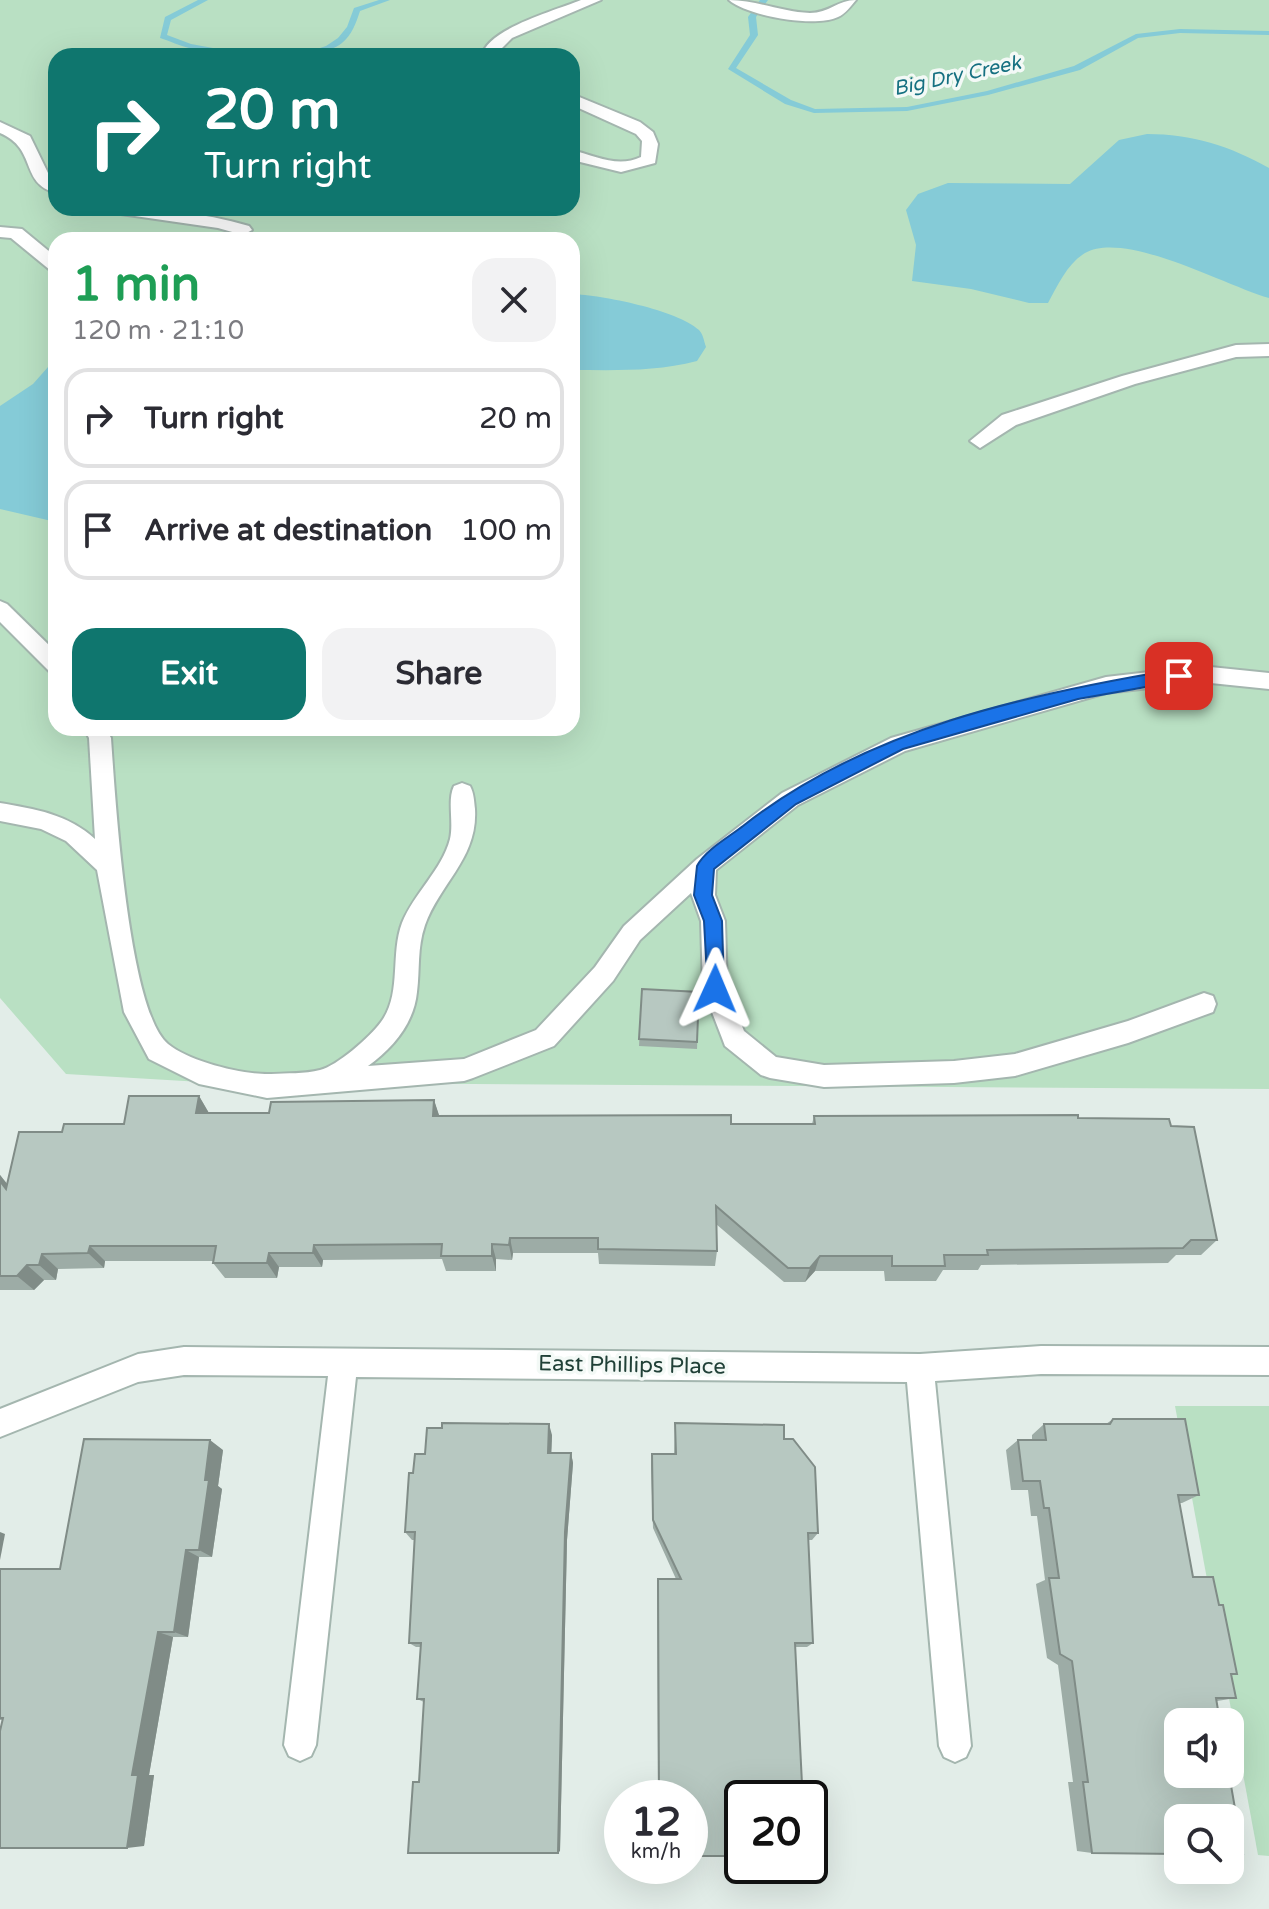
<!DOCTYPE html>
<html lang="en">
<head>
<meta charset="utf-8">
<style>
	body { margin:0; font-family:"Varela Round",sans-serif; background:#f2f2f3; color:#2b2b33; height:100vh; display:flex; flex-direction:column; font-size:30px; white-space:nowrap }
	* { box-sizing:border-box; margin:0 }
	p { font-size:26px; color:#7c7c81 }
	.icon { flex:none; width:44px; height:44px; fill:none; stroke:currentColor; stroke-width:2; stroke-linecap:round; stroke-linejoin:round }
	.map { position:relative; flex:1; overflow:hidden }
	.details { position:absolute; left:48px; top:232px; width:532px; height:504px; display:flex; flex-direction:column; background:#fff; border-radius:24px; box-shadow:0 8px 32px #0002 }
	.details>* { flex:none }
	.banner { position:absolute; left:48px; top:48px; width:532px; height:168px; border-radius:24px; box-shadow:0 8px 32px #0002; background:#0f766e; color:#fff; overflow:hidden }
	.buttons { position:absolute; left:1164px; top:1708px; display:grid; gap:16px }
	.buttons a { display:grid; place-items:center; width:80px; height:80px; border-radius:16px; background:#fff; box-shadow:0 8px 32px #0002; font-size:40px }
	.speed { position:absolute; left:604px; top:1780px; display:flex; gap:16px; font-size:40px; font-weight:700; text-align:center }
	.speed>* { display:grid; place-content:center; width:104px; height:104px; border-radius:50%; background:#fff; box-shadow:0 8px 32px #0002; line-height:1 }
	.speed small { font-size:20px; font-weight:400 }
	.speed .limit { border:4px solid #111; border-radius:12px; background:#fff; color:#111 }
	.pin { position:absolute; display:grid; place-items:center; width:68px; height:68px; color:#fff; margin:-34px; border-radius:16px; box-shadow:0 4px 12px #0006 }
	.me { position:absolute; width:88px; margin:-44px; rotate:1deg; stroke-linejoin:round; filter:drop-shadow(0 0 6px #0008) }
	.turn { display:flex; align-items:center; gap:28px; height:168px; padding:0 24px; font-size:36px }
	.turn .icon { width:104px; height:104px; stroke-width:2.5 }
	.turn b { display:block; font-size:56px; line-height:68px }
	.round { display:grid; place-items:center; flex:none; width:84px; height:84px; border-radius:24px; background:#f2f2f3 }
	.summary { display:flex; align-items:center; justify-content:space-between; height:136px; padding:0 24px }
	h1 { font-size:48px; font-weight:700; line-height:60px; color:#1e9e55 }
	.button { display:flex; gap:16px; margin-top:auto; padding:16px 24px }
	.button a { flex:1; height:92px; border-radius:24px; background:#0f766e; color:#fff; font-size:32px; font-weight:700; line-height:92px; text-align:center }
	.button a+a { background:#f2f2f3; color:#2b2b33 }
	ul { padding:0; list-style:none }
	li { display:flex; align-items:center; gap:24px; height:100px; margin:0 16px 12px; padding:0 8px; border:4px solid #e1e1e2; border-radius:24px }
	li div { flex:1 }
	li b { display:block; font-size:30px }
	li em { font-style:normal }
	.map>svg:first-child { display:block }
	.green { fill:#b9e0c3; fill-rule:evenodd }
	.water { fill:#85cbd7 }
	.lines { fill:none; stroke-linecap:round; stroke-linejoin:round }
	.stream { fill:#85cbd7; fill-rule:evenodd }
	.minor-casing { stroke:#a4b6af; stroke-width:4 }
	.minor { fill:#fff; fill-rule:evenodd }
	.wall { fill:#9daca6 }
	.shaded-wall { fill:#808c87 }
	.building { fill:#b7c8c1; stroke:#808c87; stroke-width:2 }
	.route { fill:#1a73e8; stroke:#114b97; stroke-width:2 }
	.labels { text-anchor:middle; stroke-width:7; stroke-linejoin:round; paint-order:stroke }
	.far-water-label { font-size:20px; font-style:italic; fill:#157081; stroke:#f3f9f6 }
	.street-label { font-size:22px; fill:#204037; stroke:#f3f9f6 }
</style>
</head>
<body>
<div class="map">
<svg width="1269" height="1909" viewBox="0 0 1269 1909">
	<rect width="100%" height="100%" fill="#e2ede8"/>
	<!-- green -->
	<g class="green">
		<path d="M0 0H1269V1089L323 1083 267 1086 66 1074 0 998ZM56 56H572V208H56ZM56 240H572V728H56Z"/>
		<polygon points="1175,1406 1269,1406 1269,1856 1258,1855"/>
	</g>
	<!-- water -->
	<g class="water">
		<path d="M1147 134C1192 134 1230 146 1269 168V298C1226 286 1126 230 1085 253 1067 264 1058 285 1048 303H1029L971 289 912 281 916 245 906 210 918 194 948 183 1070 184 1119 140Z"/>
		<path d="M572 294C602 295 677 310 699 330 703 334 704 341 706 347L697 361C655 372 615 370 572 370Z"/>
		<polygon points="56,358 56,522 0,509 0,406 33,384"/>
	</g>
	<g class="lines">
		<!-- stream -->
		<g class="stream">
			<path d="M198 0H208L171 20 167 35 191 44 246 54 314 50 326 46 338 38 347 27 354 8 379 0H390L360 11C356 23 352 35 342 43 313 66 224 57 189 48 180 46 170 41 160 38L165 17Z"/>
			<polygon points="760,0 768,0 756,17 758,35 736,68 791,100 815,109 907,107 987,91 1074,66 1136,34 1180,29 1269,31 1269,35 1180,33 1138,38 1080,70 988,95 907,111 814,113 785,104 728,69 750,35 748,17"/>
		</g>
		<!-- minor casing -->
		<g class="minor-casing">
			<g id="minor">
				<path d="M581 0H601L512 38 498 52V56H482C486 29 557 10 581 0Z"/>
				<path d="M729 0C756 0 782 12 810 13 829 13 838 0 856 0 851 6 845 14 838 17 815 28 747 16 729 0Z"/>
				<path d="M572 94 640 122 653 132 658 144 655 163 621 172 572 160V150C595 156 618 168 641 157L642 141 636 134 572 105Z"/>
				<path d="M0 122 30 136 48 173 56 181V193C19 183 38 149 0 133Z"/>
				<path d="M106 208C154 208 202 212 249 226L252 230 243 235 218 228 114 213Z"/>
				<polygon points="0,227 22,229 56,257 56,271 50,270 11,238 0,237"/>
				<polygon points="1269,344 1269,356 1236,357 1135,384 1016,425 980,448 970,441 1002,415 1122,376 1236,345"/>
				<polygon points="0,601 7,604 56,652 56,673 49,671 0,622"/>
				<path d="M1201 666 1269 673V689L1201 682 1106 693 905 751 798 805 716 870 715 895 725 921 727 989 744 1031 776 1057 824 1065 954 1061 1015 1054 1128 1021 1204 993 1213 996 1216 1004 1213 1012 1128 1043 1015 1076 954 1083 824 1087 770 1078 761 1075 725 1046 722 1038 703 989 701 921 691 893 640 940 613 981 554 1046 473 1078 464 1081 267 1098 199 1084 149 1059 124 1012 97 870 66 841 41 829 0 821V803C35 809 68 814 95 839L89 738 84 728H106L111 738C115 795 128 1011 168 1044 190 1062 244 1075 271 1074 286 1073 305 1074 320 1070 337 1066 370 1037 381 1022 402 994 390 955 402 923 414 893 442 870 450 839 454 822 447 800 454 786L462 783 470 786C474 793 474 801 475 809 478 858 440 883 425 925 417 948 420 969 417 992 414 1023 393 1048 368 1066L464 1059 536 1030 595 967 624 926 697 859 782 793 891 738 1106 677Z"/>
				<polygon points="1041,1346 1269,1347 1269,1375 1041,1374 935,1381 971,1746 966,1757 955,1762 944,1757 939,1746 907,1382 356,1377 316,1745 311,1756 300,1761 289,1756 284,1745 328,1376 184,1375 138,1382 0,1437 0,1409 138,1354 184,1347 920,1354"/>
			</g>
		</g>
		<!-- minor -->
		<use href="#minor" class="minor"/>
	</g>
	<!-- wall -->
	<g class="wall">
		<polygon points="642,989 699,992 697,1049 639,1046"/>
		<polygon points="199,1096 209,1113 269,1113 434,1100 439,1116 731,1124 812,1124 814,1116 1078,1118 1171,1126 1217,1240 1201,1255 1176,1255 1168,1263 981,1265 978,1270 943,1270 936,1281 885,1281 884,1271 815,1271 805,1282 784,1282 716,1224 717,1251 715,1266 599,1264 598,1253 513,1253 512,1260 496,1259 496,1271 446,1271 442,1259 323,1260 322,1267 279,1267 277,1278 225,1278 213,1263 214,1261 105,1261 104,1268 58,1269 56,1280 44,1280 34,1290 0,1290 0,1175 7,1184 62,1132 124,1124"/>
		<polygon points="1113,1419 1199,1495 1182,1503 1179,1503 1193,1577 1219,1605 1237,1674 1231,1675 1236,1698 1217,1701 1092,1853 1077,1851 1068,1782 1073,1782 1058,1665 1047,1658 1036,1584 1045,1580 1037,1516 1031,1516 1028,1490 1011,1490 1006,1450 1018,1440 1032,1440 1032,1435 1044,1424 1106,1424"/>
		<polygon points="675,1423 784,1439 818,1533 812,1540 808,1540 813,1643 807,1647 796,1647 690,1798 658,1798 657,1585 658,1579 676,1579 653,1528 651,1464 652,1454 674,1454"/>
		<polygon points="552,1435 551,1453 571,1453 573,1463 567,1540 560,1851 419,1782 424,1702 417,1699 421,1647 416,1647 409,1643 415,1540 412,1540 405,1532 413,1473 425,1454"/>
		<polygon points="223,1450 218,1486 222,1489 212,1557 199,1557 188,1637 173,1637 149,1775 154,1775 144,1846 2,1720 0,1720 0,1569 60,1569"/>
	</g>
	<!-- shaded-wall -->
	<g class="shaded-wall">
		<polygon points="199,1096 210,1115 196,1113"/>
		<polygon points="434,1100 440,1118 433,1116"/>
		<polygon points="0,1175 24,1205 6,1189 0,1181"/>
		<polygon points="510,1238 513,1253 512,1260 509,1245"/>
		<polygon points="492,1244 496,1259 496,1271 492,1256"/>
		<polygon points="314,1245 323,1260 322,1267 313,1253"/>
		<polygon points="90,1246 105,1261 104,1268 88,1253"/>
		<polygon points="269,1253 279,1267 277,1278 267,1263"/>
		<polygon points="42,1254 58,1269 56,1280 39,1265"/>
		<polygon points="820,1256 815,1271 805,1282 810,1268"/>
		<polygon points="27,1265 44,1280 34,1290 17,1276"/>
		<polygon points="549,1424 552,1435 551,1463 548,1453"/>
		<polygon points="210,1440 223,1450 218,1486 222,1489 212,1557 199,1550 205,1480"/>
		<polygon points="571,1453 573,1463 567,1540 560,1851 558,1853 565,1532"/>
		<polygon points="0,1532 5,1534 0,1560"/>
		<polygon points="186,1550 199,1557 188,1637 174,1632"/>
		<polygon points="158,1632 173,1637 149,1775 154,1775 144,1846 127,1848 132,1775"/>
	</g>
	<!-- building -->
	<g class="building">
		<polygon points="642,989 699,992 697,1042 639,1039"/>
		<polygon points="129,1096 199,1096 196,1113 269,1113 271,1102 434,1100 433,1116 731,1115 731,1124 815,1124 814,1116 1078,1115 1078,1118 1169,1119 1171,1126 1194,1127 1217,1240 1191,1240 1183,1248 987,1250 988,1255 944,1255 945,1266 892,1266 892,1256 820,1256 810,1268 788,1268 716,1206 717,1251 598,1249 598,1238 510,1238 509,1245 492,1244 492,1256 441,1256 442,1244 314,1245 313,1253 269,1253 267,1263 213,1263 216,1246 90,1246 88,1253 42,1254 39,1265 27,1265 17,1276 0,1276 0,1181 6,1189 19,1132 62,1132 64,1124 124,1124"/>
		<polygon points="1113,1419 1185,1419 1199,1495 1178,1495 1193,1577 1213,1577 1219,1605 1223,1605 1237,1674 1231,1674 1236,1698 1216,1698 1220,1722 1178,1722 1178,1774 1229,1774 1243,1854 1230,1854 1230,1818 1178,1818 1178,1854 1092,1853 1083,1782 1088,1782 1072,1661 1060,1654 1049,1578 1059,1578 1049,1508 1044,1508 1040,1481 1023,1481 1018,1440 1046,1440 1044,1424 1110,1424"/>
		<polygon points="442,1423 549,1424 548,1453 571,1453 565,1532 558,1853 408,1853 413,1782 419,1782 424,1699 417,1699 421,1643 409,1643 415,1532 405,1532 409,1473 413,1473 415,1454 425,1454 427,1428 442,1428"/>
		<polygon points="675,1423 784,1425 784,1439 793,1439 815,1467 818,1533 808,1533 813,1643 795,1643 802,1784 807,1784 808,1798 742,1798 742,1856 690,1856 690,1798 659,1798 658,1579 681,1579 653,1520 652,1454 676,1454"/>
		<polygon points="84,1439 210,1440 205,1480 209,1480 199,1550 186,1550 174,1632 158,1632 132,1775 138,1775 127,1848 0,1848 0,1731 3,1718 0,1718 0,1569 60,1569"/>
	</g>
	<!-- route -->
	<path class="route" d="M1179 669 1187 676 1185 680 1078 699 903 749 796 804 714 869 712 895 722 921 724 989 721 995H708L704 921 694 895 697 866C705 850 729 837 743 826 866 729 1027 694 1179 669Z"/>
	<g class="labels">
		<!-- far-water labels -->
		<g class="far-water-label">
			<text transform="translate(957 75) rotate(-12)" y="7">Big Dry Creek</text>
		</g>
		<!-- street labels -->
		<g class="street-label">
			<text transform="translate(632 1364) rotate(1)" y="8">East Phillips Place</text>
		</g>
	</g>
</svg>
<div class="buttons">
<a><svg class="icon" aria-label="sound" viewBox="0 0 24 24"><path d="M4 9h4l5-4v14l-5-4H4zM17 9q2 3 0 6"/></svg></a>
<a><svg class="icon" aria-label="search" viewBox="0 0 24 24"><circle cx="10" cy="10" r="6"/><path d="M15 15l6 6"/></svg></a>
</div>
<div class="speed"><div>12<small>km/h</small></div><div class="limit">20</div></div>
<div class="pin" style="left:1179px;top:676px;background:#d93025"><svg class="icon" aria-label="arrive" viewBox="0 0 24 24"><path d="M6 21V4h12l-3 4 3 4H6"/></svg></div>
<svg class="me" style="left:715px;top:989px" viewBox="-20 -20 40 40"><path d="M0-17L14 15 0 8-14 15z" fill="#1a73e8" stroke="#fff" stroke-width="4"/></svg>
<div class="banner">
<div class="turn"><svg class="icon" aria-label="right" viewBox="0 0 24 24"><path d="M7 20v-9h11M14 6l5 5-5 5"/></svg><div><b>20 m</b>Turn right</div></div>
</div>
<section class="details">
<div class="summary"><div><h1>1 min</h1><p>120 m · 21:10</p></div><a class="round"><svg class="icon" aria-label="close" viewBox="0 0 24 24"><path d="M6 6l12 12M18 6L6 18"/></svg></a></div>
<ul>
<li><svg class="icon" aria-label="right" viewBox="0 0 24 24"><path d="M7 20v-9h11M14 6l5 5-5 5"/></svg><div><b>Turn right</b></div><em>20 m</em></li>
<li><svg class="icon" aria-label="arrive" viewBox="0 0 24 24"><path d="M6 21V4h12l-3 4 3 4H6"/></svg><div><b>Arrive at destination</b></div><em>100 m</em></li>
</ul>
<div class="button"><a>Exit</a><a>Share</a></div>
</section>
</div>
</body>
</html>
